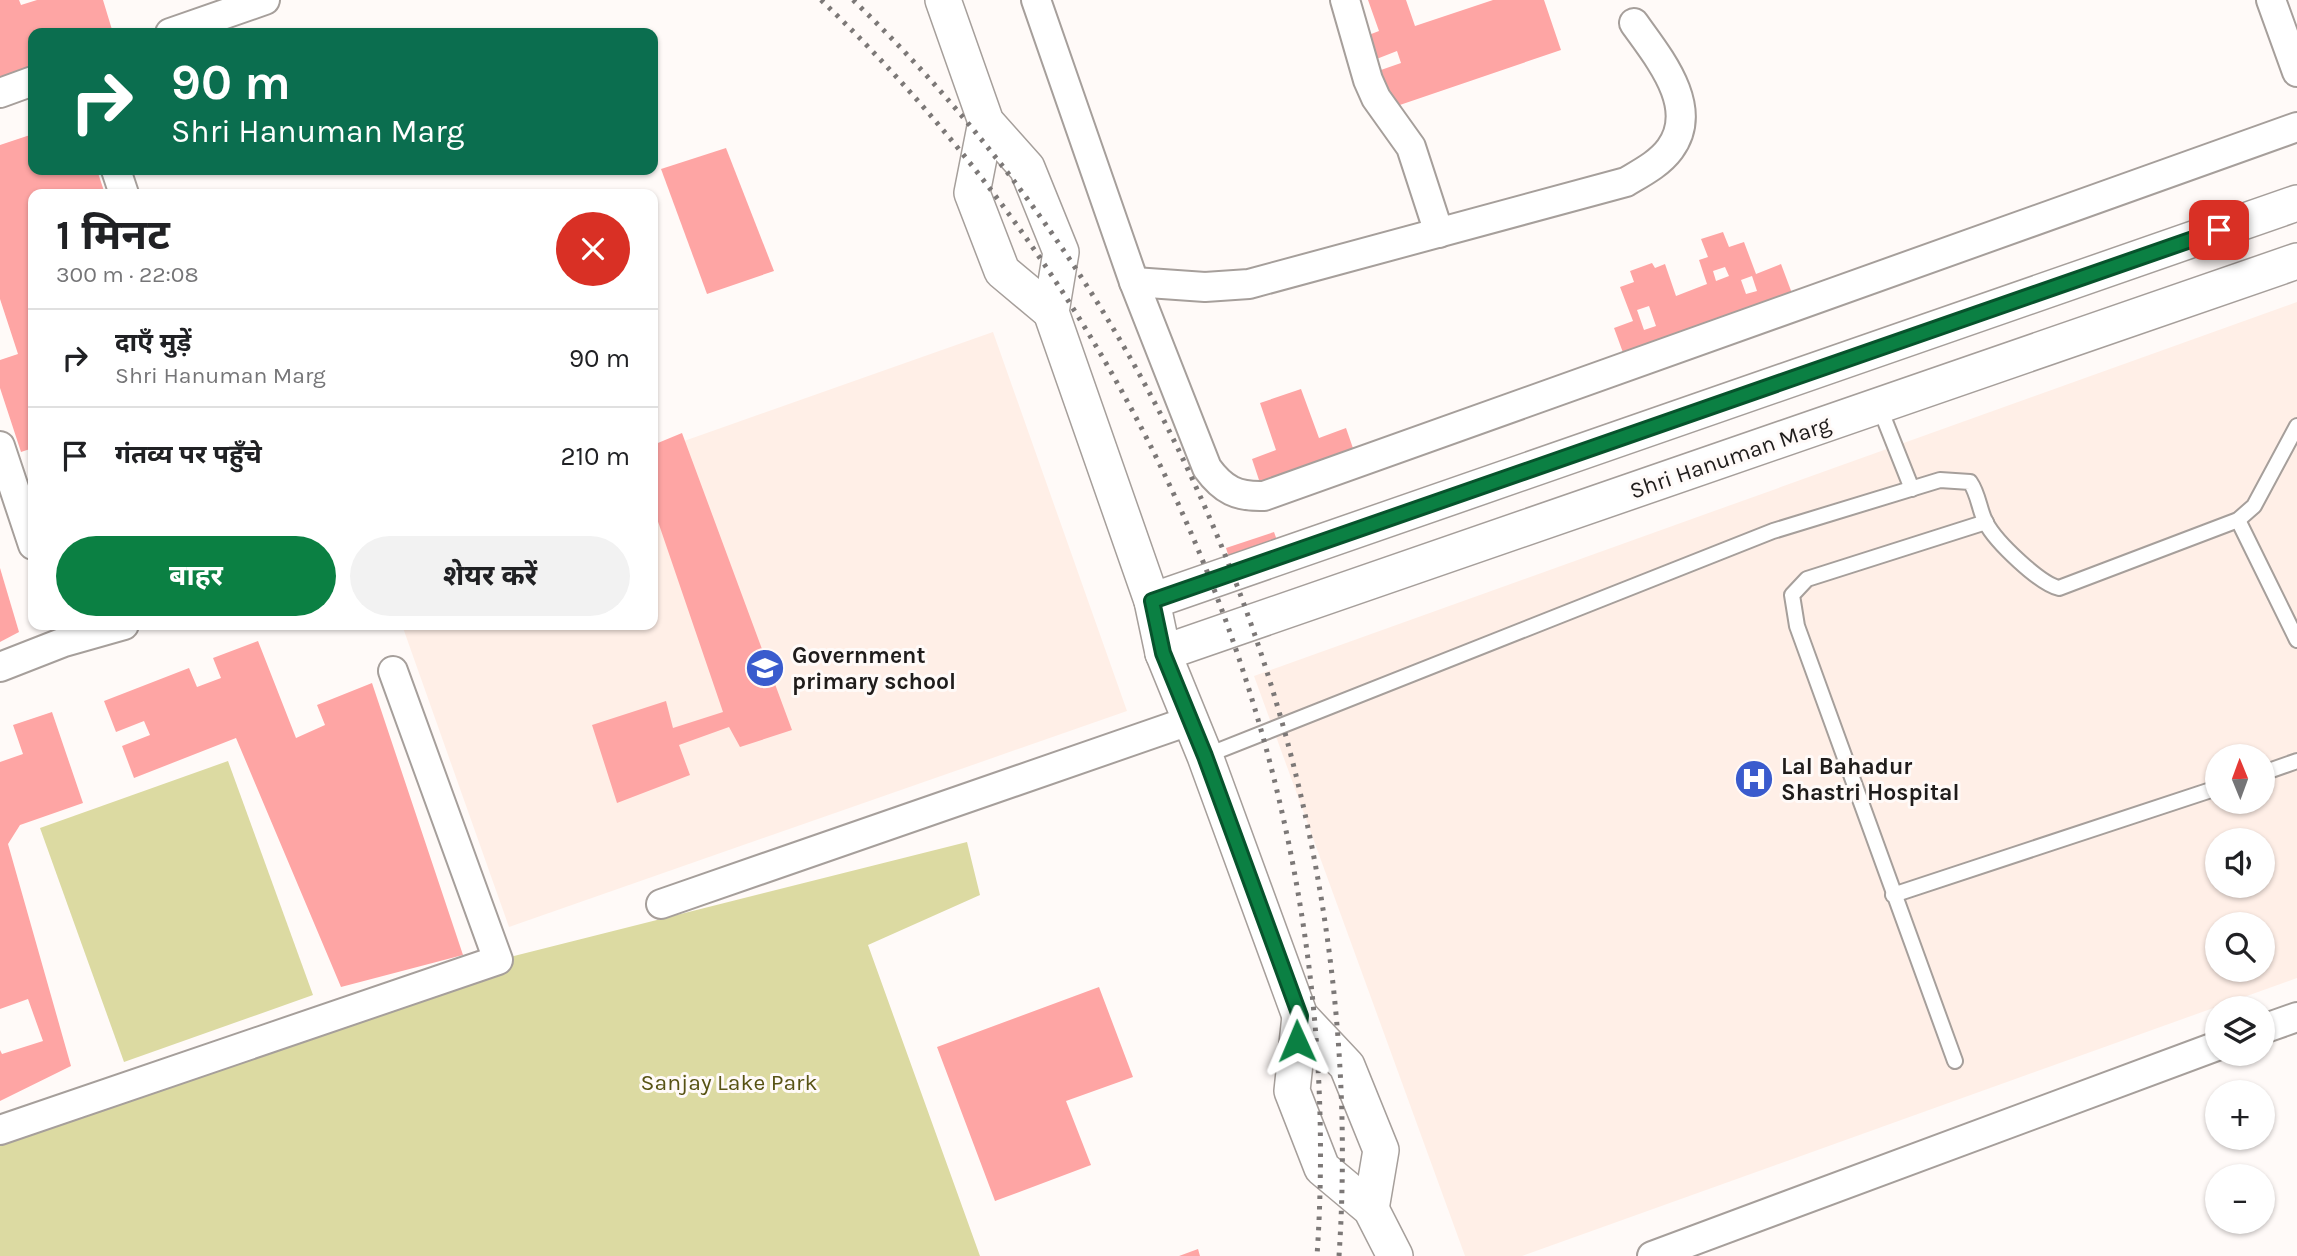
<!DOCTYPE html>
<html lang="hi">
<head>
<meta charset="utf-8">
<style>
	body { margin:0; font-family:Karla,"Noto Sans Devanagari",sans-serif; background:#f2f2f2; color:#202124; height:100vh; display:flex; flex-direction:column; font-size:26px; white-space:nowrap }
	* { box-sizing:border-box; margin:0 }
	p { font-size:23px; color:#757577 }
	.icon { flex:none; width:38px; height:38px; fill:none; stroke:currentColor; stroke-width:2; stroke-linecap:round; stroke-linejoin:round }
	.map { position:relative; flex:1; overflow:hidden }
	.details { position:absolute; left:28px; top:189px; width:630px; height:441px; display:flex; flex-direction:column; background:#fff; border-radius:14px; box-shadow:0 2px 5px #0004 }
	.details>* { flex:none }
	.hud { position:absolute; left:28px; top:28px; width:630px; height:147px; border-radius:14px; box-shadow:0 2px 5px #0004; background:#0b6e4f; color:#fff; overflow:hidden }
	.needle { width:46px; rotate:359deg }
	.controls { position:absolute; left:2205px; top:744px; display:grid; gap:14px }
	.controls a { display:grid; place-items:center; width:70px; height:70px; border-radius:50%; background:#fff; box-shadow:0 2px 5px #0004; font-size:35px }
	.pin { position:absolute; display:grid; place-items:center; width:60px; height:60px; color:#fff; margin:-30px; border-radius:14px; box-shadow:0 4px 10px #0006 }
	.me { position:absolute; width:77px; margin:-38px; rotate:359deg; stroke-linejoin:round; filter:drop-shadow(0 0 5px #0008) }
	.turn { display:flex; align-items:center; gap:24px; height:147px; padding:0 28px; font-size:32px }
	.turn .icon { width:91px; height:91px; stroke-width:2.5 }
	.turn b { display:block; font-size:49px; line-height:60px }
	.round { display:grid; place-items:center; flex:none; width:74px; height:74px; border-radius:37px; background:#f2f2f2 }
	.head { display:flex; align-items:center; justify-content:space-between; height:119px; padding:0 28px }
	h1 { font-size:42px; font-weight:700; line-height:52px }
	.button { display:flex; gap:14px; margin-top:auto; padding:14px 28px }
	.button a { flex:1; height:80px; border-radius:42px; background:#0b8043; color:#fff; font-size:28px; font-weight:700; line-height:80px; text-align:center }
	.button a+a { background:#f2f2f2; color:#202124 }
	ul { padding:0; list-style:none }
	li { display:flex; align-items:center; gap:21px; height:98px; padding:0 28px; border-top:2px solid #e0e0e0 }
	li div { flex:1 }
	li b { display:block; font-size:26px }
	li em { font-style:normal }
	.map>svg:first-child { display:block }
	.built { fill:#ffefe7; fill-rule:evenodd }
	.green { fill:#dcdaa2 }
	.building { fill:#fea5a4; fill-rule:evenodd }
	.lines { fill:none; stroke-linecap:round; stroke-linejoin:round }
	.service-casing { stroke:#a69f9b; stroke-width:18 }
	.minor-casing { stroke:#a69f9b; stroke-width:32 }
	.tertiary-casing { stroke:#a69f9b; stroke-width:38 }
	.service { stroke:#fff; stroke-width:14 }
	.minor { stroke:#fff; stroke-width:28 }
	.tertiary { stroke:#fff; stroke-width:35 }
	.rail { stroke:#7c7877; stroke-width:5; stroke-dasharray:3.5 7; stroke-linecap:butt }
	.route-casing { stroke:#07532c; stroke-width:18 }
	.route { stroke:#0b8043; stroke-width:12 }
	.labels { text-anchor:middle; stroke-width:6; stroke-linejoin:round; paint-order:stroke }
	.street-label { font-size:23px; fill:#1f1c1b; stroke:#fffaf8 }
	.poi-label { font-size:23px; font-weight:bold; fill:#1f1c1b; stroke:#fffaf8; text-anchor:start }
	.park-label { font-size:23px; fill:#575213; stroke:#fffaf8 }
</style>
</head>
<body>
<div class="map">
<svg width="2297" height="1256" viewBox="0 0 2297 1256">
	<rect width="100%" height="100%" fill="#fffaf8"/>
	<!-- built -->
	<g class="built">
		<path d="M2297 302V978L1522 1256H1465L1254 676ZM2217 756H2263V802H2217ZM2217 840H2263V886H2217ZM2217 924H2263V970H2217Z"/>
		<polygon points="993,332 1127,711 509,927 402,625 653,625 653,452"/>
	</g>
	<!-- green -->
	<g class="green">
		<polygon points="228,761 313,995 124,1062 40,828"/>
		<polygon points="967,842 980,895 868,945 980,1256 0,1256 0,1123 498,960"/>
	</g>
	<!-- building -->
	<g class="building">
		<polygon points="0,0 19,0 21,5 37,0 103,0 113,33 33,33 33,76 0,87"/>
		<polygon points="1368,0 1406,0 1415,26 1493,0 1544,0 1561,50 1391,108 1378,71 1401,63 1397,51 1374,60 1366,36 1379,31"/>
		<polygon points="33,134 33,170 97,170 105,194 33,194 33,448 21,452 0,388 0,360 18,354 0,299 0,145"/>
		<polygon points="726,148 774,271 707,294 661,169"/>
		<path d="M1723 232 1729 247 1744 242 1756 274 1781 264 1793 296 1625 358 1614 328 1633 321 1620 287 1634 282 1630 271 1652 263 1655 268 1665 264 1676 296 1707 284 1699 260 1708 257 1701 239ZM1725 267 1729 276 1716 281 1713 271ZM1752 276 1757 291 1746 294 1741 280ZM1649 306 1656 326 1644 330 1637 310Z"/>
		<polygon points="1301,389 1319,438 1346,428 1355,454 1261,486 1252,459 1276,450 1260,403"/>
		<polygon points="682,433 792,730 740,747 729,727 679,745 690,775 617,803 592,725 666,701 673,728 723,712 653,507 653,445"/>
		<polygon points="1274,532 1283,557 1234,573 1226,548"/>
		<polygon points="0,568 19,632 0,642"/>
		<polygon points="258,641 296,738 325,725 317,705 372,683 463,955 341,987 236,738 134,778 122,746 150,735 144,721 116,732 104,701 189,668 197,687 221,678 213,658"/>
		<polygon points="52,712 83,803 20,825 8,844 71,1066 0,1101 0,1050 2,1054 43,1041 28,999 0,1009 0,762 23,754 13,725"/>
		<polygon points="1099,987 1133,1077 1066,1101 1091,1165 995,1201 937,1047"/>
		<polygon points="1198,1249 1200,1256 1179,1256"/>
	</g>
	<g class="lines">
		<!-- service casing -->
		<g class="service-casing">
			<g id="service">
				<polyline points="1879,406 1912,489"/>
				<polyline points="2238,520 2297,640"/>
				<path d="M1205 756 1773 531 1940 480 1970 482C1979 495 1979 510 1986 523 1996 542 2040 584 2059 588L2238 520 2254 506 2297 426"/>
				<polyline points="2263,773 2297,761"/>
				<polyline points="1893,895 2217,788"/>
				<polyline points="1955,1061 1797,626 1792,595 1807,579 1986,522"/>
			</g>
		</g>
		<!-- minor casing -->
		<g class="minor-casing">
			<g id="minor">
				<path d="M1036 0 1134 282 1207 468C1223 490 1237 497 1264 496L2297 127"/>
				<polyline points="1345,0 1368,80 1376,98 1411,147 1439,233"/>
				<polyline points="2271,0 2297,72"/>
				<polyline points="170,33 265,0"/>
				<polyline points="0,93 33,81"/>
				<polyline points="116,170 124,194"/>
				<path d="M1134 282 1205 287 1249 284 1626 182C1641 173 1659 164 1670 149 1701 107 1658 57 1634 23"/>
				<polyline points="0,446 33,545"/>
				<polyline points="0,667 64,642 124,625"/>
				<polyline points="661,904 1189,721"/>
				<polyline points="2263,1029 2297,1017"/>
				<polyline points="0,1130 498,960 393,671"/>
				<polyline points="1652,1256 2217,1046"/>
			</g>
		</g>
		<!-- tertiary casing -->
		<g class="tertiary-casing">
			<g id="tertiary">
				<polyline points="943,0 986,122 1027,168 1061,252 1051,312 1152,601 1163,653 1205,756 1300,1016 1347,1066 1381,1150 1371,1209"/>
				<polyline points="986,122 972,193 1002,271 1051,312"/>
				<polyline points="1152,601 2297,203"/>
				<polyline points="1163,653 2297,261"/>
				<polyline points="1300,1016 1292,1091 1322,1168 1371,1209 1395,1256"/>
			</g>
		</g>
		<!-- service -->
		<use href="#service" class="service"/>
		<!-- minor -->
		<use href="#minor" class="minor"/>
		<!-- tertiary -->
		<use href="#tertiary" class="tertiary"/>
		<!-- rail -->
		<g class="rail">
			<path d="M821 0C1159 322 1349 788 1317 1256"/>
			<path d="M853 0C1187 320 1370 794 1339 1256"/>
		</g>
	</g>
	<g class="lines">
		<!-- route casing -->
		<g class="route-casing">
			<polyline id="route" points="1297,1041 1300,1016 1205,756 1163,653 1152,601 2219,230"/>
		</g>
		<!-- route -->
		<use href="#route" class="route"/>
	</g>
	<!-- icons -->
	<defs>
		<g id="school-disc" transform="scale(2.0125)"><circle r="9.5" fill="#3a5bcd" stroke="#fffaf8"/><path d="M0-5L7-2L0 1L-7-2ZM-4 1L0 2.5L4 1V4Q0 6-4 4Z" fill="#fff"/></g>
		<g id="hospital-disc" transform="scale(2.0125)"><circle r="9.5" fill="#3a5bcd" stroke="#fffaf8"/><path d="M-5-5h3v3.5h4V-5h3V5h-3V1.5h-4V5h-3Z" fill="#fff"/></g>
	</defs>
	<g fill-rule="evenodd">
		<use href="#school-disc" x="765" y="668"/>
		<use href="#hospital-disc" x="1754" y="779"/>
	</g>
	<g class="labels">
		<!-- street labels -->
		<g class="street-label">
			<text transform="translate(1730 457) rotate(-19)" y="8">Shri Hanuman Marg</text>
		</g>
		<!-- poi labels -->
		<g class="poi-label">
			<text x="792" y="663">Government<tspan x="792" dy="26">primary school</tspan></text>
			<text x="1781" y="774">Lal Bahadur<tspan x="1781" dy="26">Shastri Hospital</tspan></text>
		</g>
		<!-- park labels -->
		<g class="park-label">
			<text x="729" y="1090">Sanjay Lake Park</text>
		</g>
	</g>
</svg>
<div class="controls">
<a><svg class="needle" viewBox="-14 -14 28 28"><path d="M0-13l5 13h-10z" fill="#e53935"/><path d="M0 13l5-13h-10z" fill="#757577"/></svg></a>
<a><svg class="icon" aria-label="sound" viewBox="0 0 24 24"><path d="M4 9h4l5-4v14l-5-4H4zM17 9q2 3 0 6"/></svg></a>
<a><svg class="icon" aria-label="search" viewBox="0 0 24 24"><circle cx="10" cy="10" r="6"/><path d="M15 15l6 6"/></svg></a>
<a><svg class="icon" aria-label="layers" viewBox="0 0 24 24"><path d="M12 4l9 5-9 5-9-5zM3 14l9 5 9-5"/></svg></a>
<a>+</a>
<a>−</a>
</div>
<div class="pin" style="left:2219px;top:230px;background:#d93025"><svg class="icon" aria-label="arrive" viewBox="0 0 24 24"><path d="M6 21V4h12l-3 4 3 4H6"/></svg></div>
<svg class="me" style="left:1297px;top:1041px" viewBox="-20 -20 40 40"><path d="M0-17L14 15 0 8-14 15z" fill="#0b8043" stroke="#fff" stroke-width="4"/></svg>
<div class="hud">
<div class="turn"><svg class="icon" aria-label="right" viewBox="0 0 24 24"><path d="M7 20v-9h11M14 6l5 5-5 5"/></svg><div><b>90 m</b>Shri Hanuman Marg</div></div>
</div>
<section class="details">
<div class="head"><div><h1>1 मिनट</h1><p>300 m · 22:08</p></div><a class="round" style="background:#d93025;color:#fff"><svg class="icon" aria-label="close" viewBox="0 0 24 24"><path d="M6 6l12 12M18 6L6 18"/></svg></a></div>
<ul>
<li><svg class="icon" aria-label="right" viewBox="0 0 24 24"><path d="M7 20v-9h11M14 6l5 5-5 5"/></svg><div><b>दाएँ मुड़ें</b><p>Shri Hanuman Marg</p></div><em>90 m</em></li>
<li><svg class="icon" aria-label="arrive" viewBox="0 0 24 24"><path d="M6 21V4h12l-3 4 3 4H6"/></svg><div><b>गंतव्य पर पहुँचे</b></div><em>210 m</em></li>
</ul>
<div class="button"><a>बाहर</a><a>शेयर करें</a></div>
</section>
</div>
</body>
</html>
